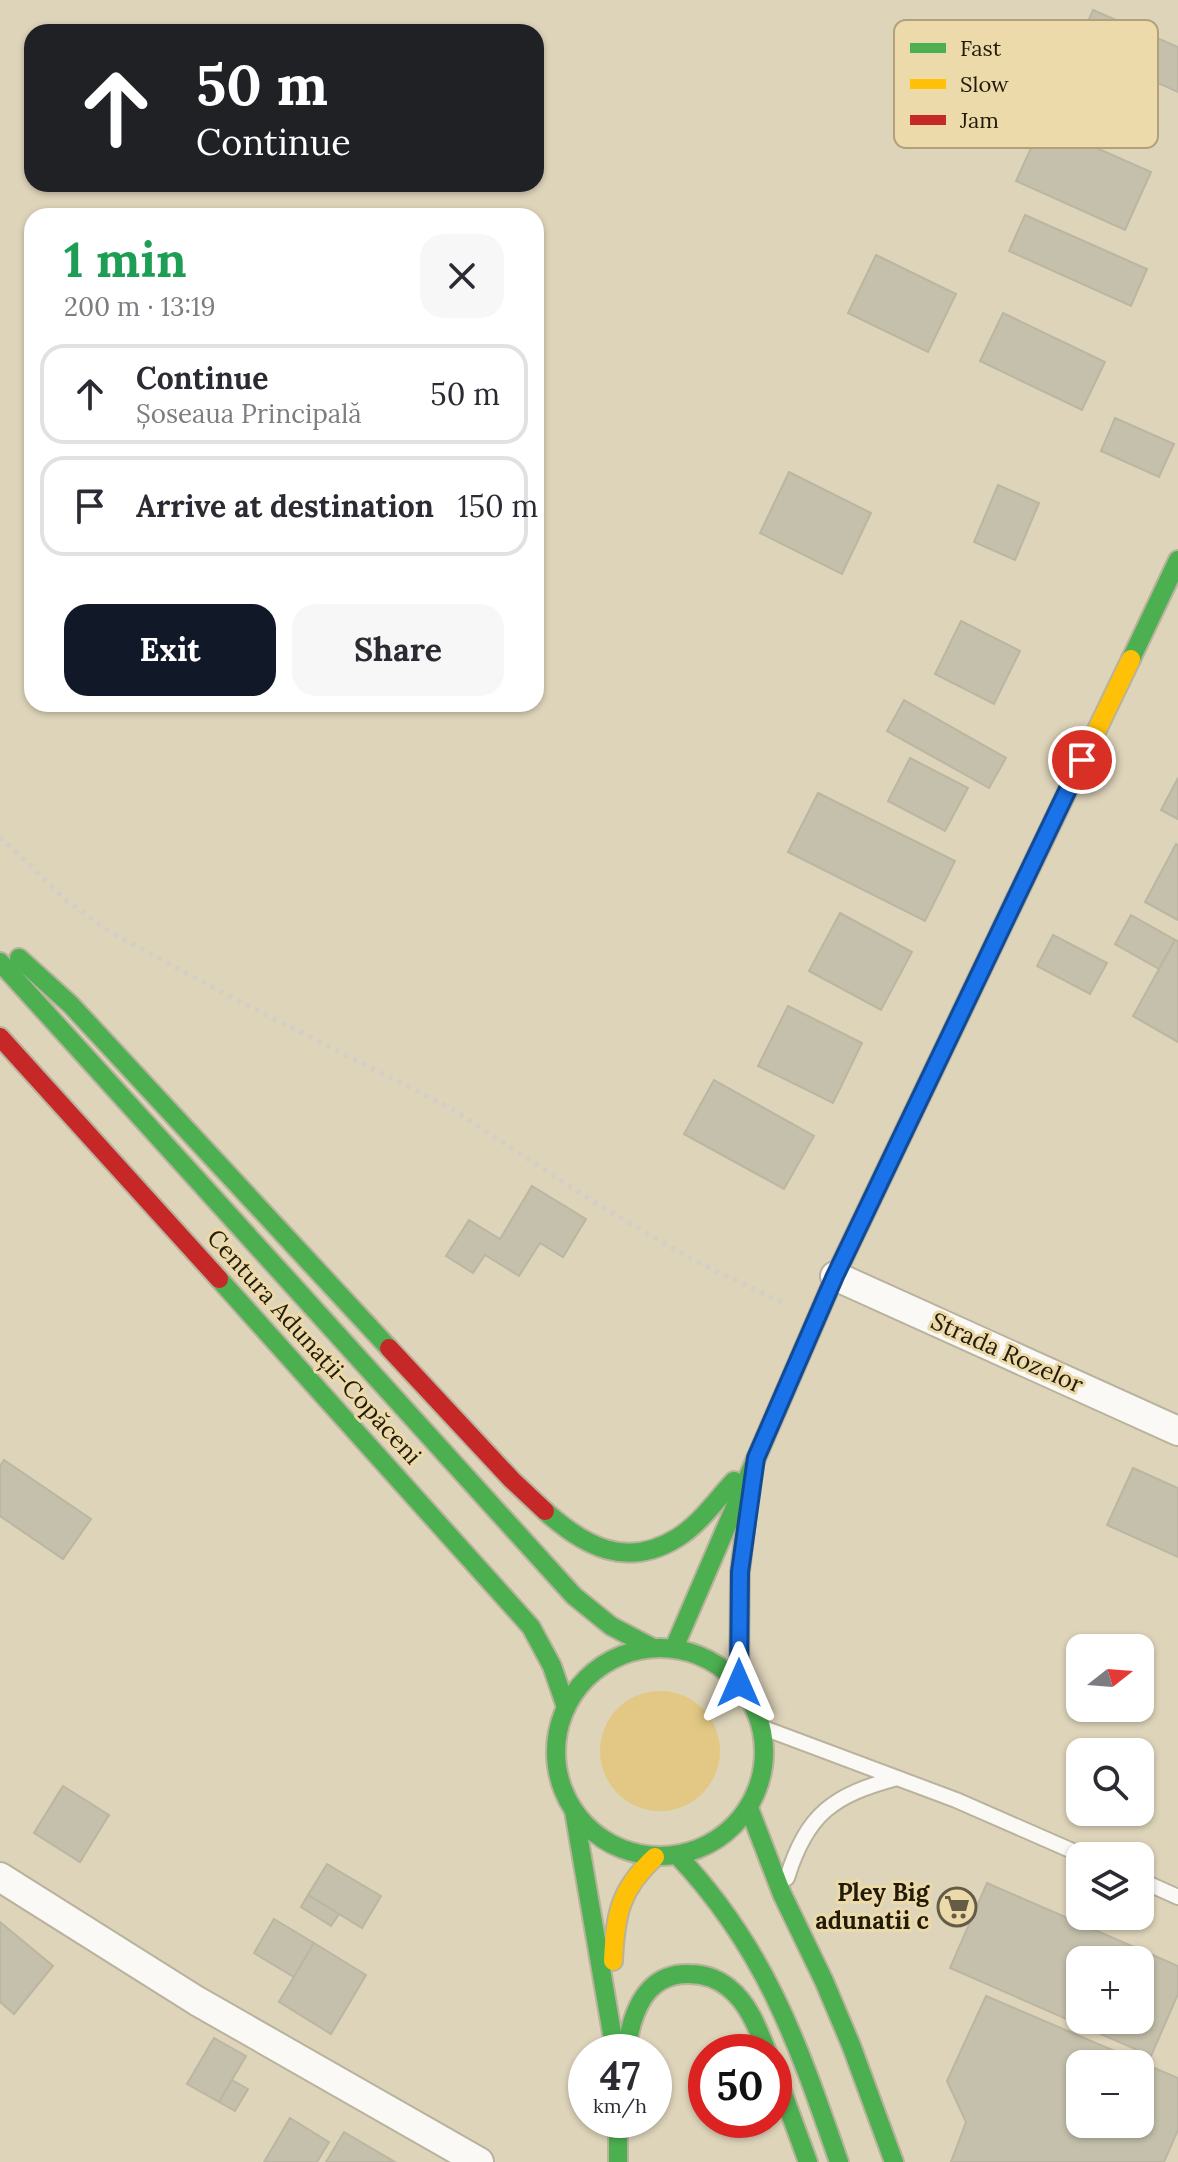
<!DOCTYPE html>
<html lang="en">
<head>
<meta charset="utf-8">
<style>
	body { margin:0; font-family:Lora,serif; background:#f7f7f7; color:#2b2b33; height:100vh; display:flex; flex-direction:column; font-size:30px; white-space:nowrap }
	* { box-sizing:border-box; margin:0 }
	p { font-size:26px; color:#7c7c81 }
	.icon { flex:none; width:44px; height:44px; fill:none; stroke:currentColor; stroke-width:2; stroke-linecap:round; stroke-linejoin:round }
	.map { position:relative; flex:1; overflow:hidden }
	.drawer { position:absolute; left:24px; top:208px; width:520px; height:504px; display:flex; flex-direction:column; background:#fff; border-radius:24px; box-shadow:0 2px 6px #0004 }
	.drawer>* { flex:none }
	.top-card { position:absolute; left:24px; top:24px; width:520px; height:168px; border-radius:24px; box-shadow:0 2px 6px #0004; background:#202124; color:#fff; overflow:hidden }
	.needle { width:52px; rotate:73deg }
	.controls { position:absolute; left:1066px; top:1634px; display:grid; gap:16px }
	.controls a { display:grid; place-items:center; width:88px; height:88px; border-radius:16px; background:#fff; box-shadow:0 2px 6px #0004; font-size:40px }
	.speed { position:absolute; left:568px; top:2034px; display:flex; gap:16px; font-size:40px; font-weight:700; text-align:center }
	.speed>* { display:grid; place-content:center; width:104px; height:104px; border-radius:50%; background:#fff; box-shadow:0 2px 6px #0004; line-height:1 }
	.speed small { font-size:20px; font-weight:400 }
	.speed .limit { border:12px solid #d22; background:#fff; color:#111 }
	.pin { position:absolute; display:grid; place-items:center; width:68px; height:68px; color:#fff; margin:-34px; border:4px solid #fff; border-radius:50%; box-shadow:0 2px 8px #0007 }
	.me { position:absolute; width:88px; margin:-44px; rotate:0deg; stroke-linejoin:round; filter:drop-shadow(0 0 6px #0008) }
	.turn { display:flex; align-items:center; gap:28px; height:168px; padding:0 40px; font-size:36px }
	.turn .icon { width:104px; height:104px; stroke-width:2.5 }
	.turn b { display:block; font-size:56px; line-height:68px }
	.round { display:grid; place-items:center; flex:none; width:84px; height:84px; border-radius:24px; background:#f7f7f7 }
	.summary { display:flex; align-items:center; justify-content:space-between; height:136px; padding:0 40px }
	h1 { font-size:48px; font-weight:700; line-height:60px; color:#1e9e55 }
	.cta { display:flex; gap:16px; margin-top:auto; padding:16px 40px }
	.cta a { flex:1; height:92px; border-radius:24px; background:#111827; color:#fff; font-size:32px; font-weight:700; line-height:92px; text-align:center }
	.cta a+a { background:#f7f7f7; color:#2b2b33 }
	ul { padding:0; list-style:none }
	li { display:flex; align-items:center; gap:24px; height:100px; margin:0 16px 12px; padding:0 24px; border:4px solid #e1e1e2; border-radius:24px }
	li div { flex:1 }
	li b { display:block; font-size:30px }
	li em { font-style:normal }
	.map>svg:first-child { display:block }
	.green { fill:#e2c884 }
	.building { fill:#c4c0ab; stroke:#bab6a1; stroke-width:2; fill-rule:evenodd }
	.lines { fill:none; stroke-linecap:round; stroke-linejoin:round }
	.lane-casing { stroke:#b9b29d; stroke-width:18 }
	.street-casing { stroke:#b9b29d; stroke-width:32 }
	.fast-casing { stroke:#b9b29d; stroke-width:22 }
	.slow-casing { stroke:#b9b29d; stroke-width:22 }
	.jam-casing { stroke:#b9b29d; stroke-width:22 }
	.path { stroke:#d2cfc7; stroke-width:5; stroke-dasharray:4 6; stroke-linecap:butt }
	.lane { stroke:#faf9f5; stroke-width:14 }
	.street { stroke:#faf9f5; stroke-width:28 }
	.fast { stroke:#4caf50; stroke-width:18 }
	.slow { stroke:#ffc107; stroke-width:18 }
	.jam { stroke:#c62828; stroke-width:18 }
	.route-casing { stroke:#114b97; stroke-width:20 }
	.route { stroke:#1a73e8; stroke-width:14 }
	.labels { text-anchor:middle; stroke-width:6; stroke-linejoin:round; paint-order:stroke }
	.street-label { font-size:24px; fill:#221b09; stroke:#eddaab }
	.poi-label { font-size:24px; font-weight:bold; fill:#221b09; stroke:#eddaab; text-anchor:end }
	.key { fill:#eddaab; stroke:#b0a17a; stroke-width:2 }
	.key-label { font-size:22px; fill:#221b09 }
</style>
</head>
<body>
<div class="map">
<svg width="1178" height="2162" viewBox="0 0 1178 2162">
	<rect width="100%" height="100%" fill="#ded4ba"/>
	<!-- green -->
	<circle class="green" cx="660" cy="1751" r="60"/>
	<!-- building -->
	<g class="building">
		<polygon points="1093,10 1178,47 1178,92 1077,47"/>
		<polygon points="1042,124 1151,172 1125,230 1016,181"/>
		<polygon points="1025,215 1147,269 1131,306 1009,251"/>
		<polygon points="876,255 956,294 928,352 848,313"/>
		<polygon points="1003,313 1105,362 1082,410 980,361"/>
		<polygon points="1115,418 1174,444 1159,477 1101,451"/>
		<polygon points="789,472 871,513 842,574 760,533"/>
		<polygon points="998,485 1039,503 1015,560 974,542"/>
		<polygon points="961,621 1020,651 994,704 935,674"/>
		<polygon points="904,700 1006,758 989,788 887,731"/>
		<polygon points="910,758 968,788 945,831 888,801"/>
		<polygon points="1178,778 1178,819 1161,810"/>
		<polygon points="818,793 955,861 925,921 788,852"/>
		<polygon points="1176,844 1178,845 1178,920 1145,902"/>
		<polygon points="840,913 912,952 881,1010 809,971"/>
		<polygon points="1131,915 1175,940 1159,969 1115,944"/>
		<polygon points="1053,935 1107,963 1090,994 1037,966"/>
		<polygon points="1175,940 1178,941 1178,1042 1133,1016"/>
		<polygon points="788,1006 862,1043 833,1103 758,1066"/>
		<polygon points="714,1080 814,1136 784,1189 684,1134"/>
		<polygon points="532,1186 586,1219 563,1257 540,1243 519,1276 485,1255 473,1273 446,1256 469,1220 500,1239"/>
		<polygon points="4,1460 91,1519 63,1559 0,1516 0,1466"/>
		<polygon points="1133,1468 1178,1488 1178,1557 1107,1525"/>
		<polygon points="63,1786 109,1815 80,1862 34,1833"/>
		<polygon points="327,1864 381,1896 362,1928 308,1895"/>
		<path d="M987 1883 1178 1966V1994L1151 2056 950 1968ZM1080 1960H1140V2020H1080Z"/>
		<polygon points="308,1895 339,1914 331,1926 301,1907"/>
		<polygon points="274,1919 314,1943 294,1977 254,1953"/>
		<polygon points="0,1922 53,1966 14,2014 0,2002"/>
		<polygon points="314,1943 366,1975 331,2034 279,2002"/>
		<path d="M986 1996 1178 2078V2130L1164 2162H951L966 2122 947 2081ZM1080 2064H1140V2124H1080Z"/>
		<polygon points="214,2038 246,2056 219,2102 187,2084"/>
		<polygon points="232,2080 248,2089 235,2111 219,2102"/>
		<polygon points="290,2118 329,2142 317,2162 264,2162"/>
		<polygon points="344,2132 395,2162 326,2162"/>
	</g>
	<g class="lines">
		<!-- lane casing -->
		<g class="lane-casing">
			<g id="lane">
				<polyline points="761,1727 956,1800 1084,1856"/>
				<path d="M787 1878C807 1813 834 1795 897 1778"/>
				<polyline points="1140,1880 1178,1897"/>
			</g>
		</g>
		<!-- street casing -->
		<g class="street-casing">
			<g id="street">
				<polyline points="835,1276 1178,1431"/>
				<polyline points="0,1877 197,2001 479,2162"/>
			</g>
		</g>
		<!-- fast casing -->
		<g class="fast-casing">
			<g id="fast">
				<polyline points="1131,659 1178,560"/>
				<polyline points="19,958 71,1005 389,1348"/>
				<polyline points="0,962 574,1596 611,1626 653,1648"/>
				<polyline points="219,1279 531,1627 552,1666 566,1707"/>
				<path d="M545 1511C585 1547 627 1569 677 1538 700 1524 716 1500 734 1481"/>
				<polyline points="674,1648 835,1276 1016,898"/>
				<circle cx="660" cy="1752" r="104"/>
				<polyline points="739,1683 740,1572 747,1512"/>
				<polyline points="749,1808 782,1894 824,1981 851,2045 894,2162"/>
				<polyline points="574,1811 615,2051"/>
				<path d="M678 1856C766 1949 798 2044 839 2162"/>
				<path d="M626 2052C631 2015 644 1973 689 1974 703 1974 718 1979 729 1988 749 2004 758 2029 767 2052"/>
				<polyline points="774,2069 808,2162"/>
				<polyline points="618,2120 618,2162"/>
			</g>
		</g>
		<!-- slow casing -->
		<g class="slow-casing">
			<g id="slow">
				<polyline points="1016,898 1131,659"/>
				<path d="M613 1961C615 1915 620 1889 655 1857"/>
			</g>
		</g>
		<!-- jam casing -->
		<g class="jam-casing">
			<g id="jam">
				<polyline points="0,1037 219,1279"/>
				<polyline points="389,1348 512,1480 545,1511"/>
			</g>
		</g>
		<!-- path -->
		<polyline class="path" points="0,837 66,900 110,932 229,996 452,1109 597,1204 693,1260 783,1303"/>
		<!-- lane -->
		<use href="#lane" class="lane"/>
		<!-- street -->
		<use href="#street" class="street"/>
		<!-- fast -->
		<use href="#fast" class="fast"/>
		<!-- slow -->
		<use href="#slow" class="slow"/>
		<!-- jam -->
		<use href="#jam" class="jam"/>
	</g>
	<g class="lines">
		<!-- route casing -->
		<g class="route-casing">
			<polyline id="route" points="739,1683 740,1572 756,1458 835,1276 1082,760"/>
		</g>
		<!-- route -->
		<use href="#route" class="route"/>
	</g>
	<!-- icons -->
	<defs>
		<g id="supermarket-ring" transform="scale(2)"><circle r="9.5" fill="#eddaab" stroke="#645c47" stroke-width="1.5"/><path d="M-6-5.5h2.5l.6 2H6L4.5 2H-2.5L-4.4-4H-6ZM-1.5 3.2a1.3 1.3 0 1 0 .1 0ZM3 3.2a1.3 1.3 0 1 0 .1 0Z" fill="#645c47"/></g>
	</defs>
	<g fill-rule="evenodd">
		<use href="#supermarket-ring" x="957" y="1907"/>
	</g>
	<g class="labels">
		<!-- street labels -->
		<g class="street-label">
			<text transform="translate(314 1347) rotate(48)" y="8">Centura Adunații-Copăceni</text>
			<text transform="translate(1007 1353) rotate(24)" y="8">Strada Rozelor</text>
		</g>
		<!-- poi labels -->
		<g class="poi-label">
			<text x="929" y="1901">Pley Big<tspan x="929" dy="28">adunatii c</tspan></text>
		</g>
	</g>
	<!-- legend -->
	<rect x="894" y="20" width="264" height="128" rx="12" class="key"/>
	<rect x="910" y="43" width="36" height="10" fill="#4caf50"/>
	<rect x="910" y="79" width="36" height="10" fill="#ffc107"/>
	<rect x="910" y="115" width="36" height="10" fill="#c62828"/>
	<g class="key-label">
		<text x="960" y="56">Fast</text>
		<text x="960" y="92">Slow</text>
		<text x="960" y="128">Jam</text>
	</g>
</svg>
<div class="controls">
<a><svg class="needle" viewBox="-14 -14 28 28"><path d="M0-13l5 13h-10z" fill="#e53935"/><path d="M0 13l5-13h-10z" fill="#7c7c81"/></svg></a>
<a><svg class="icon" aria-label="search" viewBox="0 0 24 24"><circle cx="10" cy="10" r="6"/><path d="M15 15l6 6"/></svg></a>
<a><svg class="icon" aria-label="layers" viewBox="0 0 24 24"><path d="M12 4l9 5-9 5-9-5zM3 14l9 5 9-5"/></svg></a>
<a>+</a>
<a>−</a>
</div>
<div class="speed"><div>47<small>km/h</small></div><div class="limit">50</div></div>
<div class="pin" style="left:1082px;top:760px;background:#d93025"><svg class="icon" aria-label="arrive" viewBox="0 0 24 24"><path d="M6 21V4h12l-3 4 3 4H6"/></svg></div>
<svg class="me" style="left:739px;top:1683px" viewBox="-20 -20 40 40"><path d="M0-17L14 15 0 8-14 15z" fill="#1a73e8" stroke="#fff" stroke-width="4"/></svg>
<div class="top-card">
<div class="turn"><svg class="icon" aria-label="ahead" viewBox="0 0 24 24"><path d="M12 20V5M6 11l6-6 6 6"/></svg><div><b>50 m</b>Continue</div></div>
</div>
<section class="drawer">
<div class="summary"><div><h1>1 min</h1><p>200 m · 13:19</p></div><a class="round"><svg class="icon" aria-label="close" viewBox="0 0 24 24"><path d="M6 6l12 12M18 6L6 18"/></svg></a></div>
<ul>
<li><svg class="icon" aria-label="ahead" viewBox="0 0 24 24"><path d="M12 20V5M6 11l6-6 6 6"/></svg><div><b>Continue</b><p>Șoseaua Principală</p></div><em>50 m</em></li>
<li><svg class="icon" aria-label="arrive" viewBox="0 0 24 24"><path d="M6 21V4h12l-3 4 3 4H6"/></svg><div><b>Arrive at destination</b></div><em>150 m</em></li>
</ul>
<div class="cta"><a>Exit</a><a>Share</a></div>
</section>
</div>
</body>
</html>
